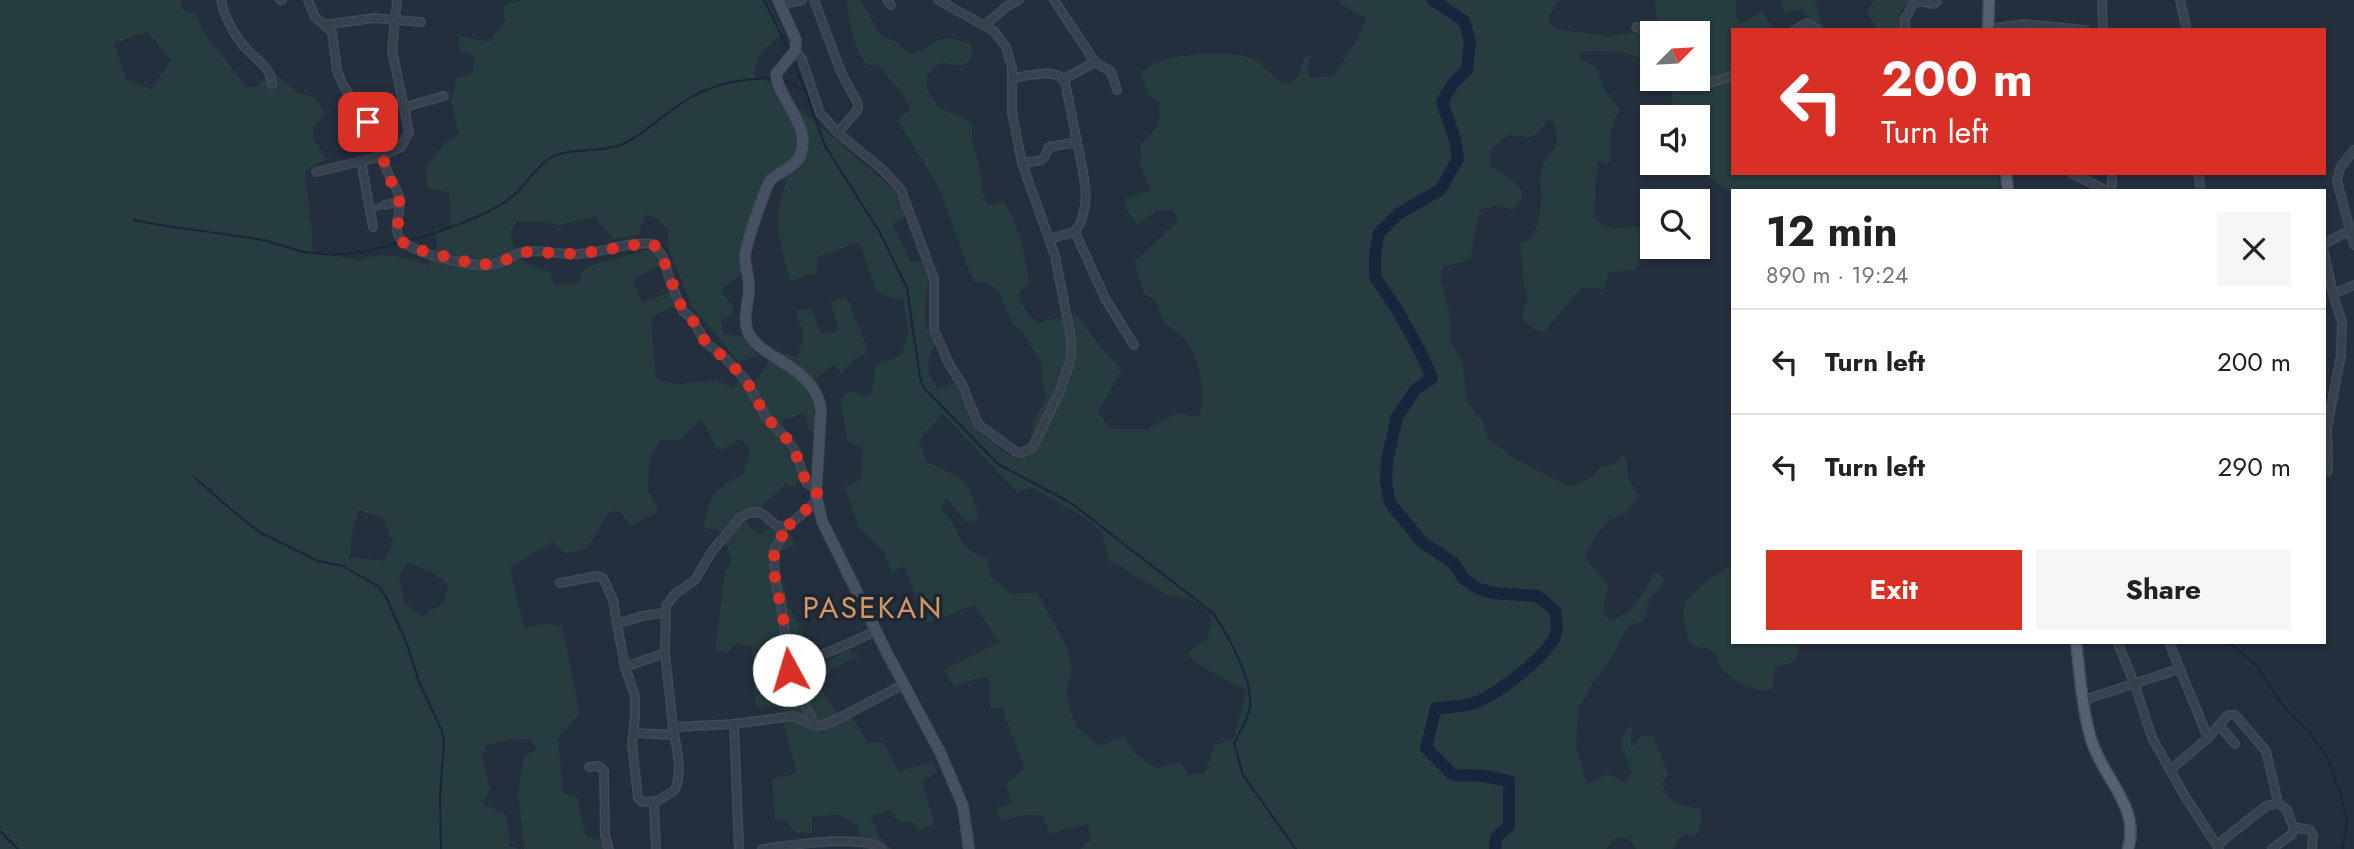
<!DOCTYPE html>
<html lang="en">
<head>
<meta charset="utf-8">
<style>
	body { margin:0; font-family:Jost,sans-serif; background:#f6f6f6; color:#222; height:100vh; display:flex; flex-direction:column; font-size:26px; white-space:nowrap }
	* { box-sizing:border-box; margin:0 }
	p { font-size:23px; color:#767676 }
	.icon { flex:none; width:38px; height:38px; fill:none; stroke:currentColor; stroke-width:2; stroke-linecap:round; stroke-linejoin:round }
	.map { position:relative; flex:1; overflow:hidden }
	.drawer { position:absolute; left:1731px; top:189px; width:595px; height:455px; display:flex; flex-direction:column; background:#fff; border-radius:0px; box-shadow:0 2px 5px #0004 }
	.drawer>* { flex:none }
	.hud { position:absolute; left:1731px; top:28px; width:595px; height:147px; border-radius:0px; box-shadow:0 2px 5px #0004; background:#d93025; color:#fff; overflow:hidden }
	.needle { width:46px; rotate:66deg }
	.controls { position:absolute; left:1640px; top:21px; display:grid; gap:14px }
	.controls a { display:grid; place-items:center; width:70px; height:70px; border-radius:0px; background:#fff; box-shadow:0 2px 5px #0004; font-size:35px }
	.pin { position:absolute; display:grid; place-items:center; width:60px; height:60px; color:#fff; margin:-30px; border-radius:14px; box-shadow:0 4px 10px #0006 }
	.me { position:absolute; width:77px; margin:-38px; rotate:354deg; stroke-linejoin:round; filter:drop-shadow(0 0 5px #0008) }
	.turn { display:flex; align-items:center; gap:24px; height:147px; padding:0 35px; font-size:32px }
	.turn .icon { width:91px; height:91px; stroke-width:2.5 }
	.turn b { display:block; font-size:49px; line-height:60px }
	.round { display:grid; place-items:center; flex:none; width:74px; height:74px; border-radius:0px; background:#f6f6f6 }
	.headline { display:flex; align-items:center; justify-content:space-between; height:119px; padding:0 35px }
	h1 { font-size:42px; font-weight:700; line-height:52px }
	.primary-button { display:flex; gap:14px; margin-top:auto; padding:14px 35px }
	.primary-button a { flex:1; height:80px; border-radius:0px; background:#d93025; color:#fff; font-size:28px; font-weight:700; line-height:80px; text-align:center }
	.primary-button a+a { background:#f6f6f6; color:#222 }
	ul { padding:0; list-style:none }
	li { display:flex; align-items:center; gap:21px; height:105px; padding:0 35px; border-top:2px solid #e0e0e0 }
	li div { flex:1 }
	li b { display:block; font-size:26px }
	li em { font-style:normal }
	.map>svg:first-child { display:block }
	.green { fill:#263c3f; fill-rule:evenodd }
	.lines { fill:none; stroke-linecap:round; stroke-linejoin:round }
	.stream { stroke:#17263c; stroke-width:2 }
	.river { stroke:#17263c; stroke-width:12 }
	.street-tunnel { stroke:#3a4453; stroke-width:7; stroke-dasharray:7 3.5; stroke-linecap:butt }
	.street-casing { stroke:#414a57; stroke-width:10 }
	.secondary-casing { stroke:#414a57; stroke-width:12 }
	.primary-casing { stroke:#414a57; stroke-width:13 }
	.street { stroke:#38414e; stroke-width:7 }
	.secondary { stroke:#465061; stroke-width:10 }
	.primary { stroke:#56606e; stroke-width:10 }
	.route { stroke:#d93025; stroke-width:12; stroke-dasharray:0 21.6 }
	.labels { text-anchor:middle; stroke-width:7; stroke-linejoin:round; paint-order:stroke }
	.quarter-label { font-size:30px; letter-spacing:2px; fill:#d59563; stroke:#1d2633 }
</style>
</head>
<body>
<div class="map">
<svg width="2354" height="849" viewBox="0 0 2354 849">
	<rect width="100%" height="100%" fill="#242f3e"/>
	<!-- green -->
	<g class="green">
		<path d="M0 0H180L184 11 194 12 207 37 247 87 257 86 272 71 298 93 315 97 326 115 313 125 314 138 326 160 312 166 305 173 312 230V252L358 260 382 255 397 256 428 265 437 246 435 228 447 231 451 224 449 192 426 188 427 166 445 143 459 134 451 102 456 78 473 73 474 55 460 51 458 35 488 42 505 21 503 5 523 0H767L784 34C768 43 756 56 754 75L771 84 894 190 907 216 893 224 911 262 921 261 928 279 925 301V326L936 344C925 366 925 369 938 389L954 383 964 401 971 423 981 434 1011 456 1019 459 1028 456 1034 420 1045 400 1041 362 1021 330 1013 325 999 292 991 284 976 282 971 276 939 188 898 121 910 108 903 94 878 65H868C853 51 850 20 846 0H860L882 37 895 41 909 53C940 53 926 27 970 44 975 53 972 65 960 65 953 66 945 61 938 65 933 67 929 74 926 78L927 89 939 108 968 120 972 126V139L982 176V192L988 205 1004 203C1020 226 1025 255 1029 282L1019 293 1021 304 1037 323 1075 314 1106 353 1122 369 1098 412 1109 427 1114 429H1149L1162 420 1179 413 1198 417C1210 401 1197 351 1184 338 1178 332 1167 327 1163 320 1156 305 1162 302 1144 295L1135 261 1178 221 1173 210 1156 211 1137 224 1127 210 1126 199 1150 190 1140 164 1141 144 1155 129 1159 120 1160 102 1150 96 1140 73C1145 70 1152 63 1158 61 1178 54 1237 49 1255 60 1268 68 1274 83 1291 84L1299 75 1304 58 1311 56 1307 70 1311 78 1334 76 1357 39 1366 18 1350 10 1337 0H1558L1548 19 1555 29 1606 36 1654 31 1657 24 1655 0H1736C1738 8 1734 14 1739 23L1744 22 1762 11 1773 30H1732V173H1998L2000 191H1732V194L1710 178 1698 155V117H1669L1673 97 1668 79H1698V33H1652V67C1631 48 1606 52 1581 51L1578 58 1596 67 1602 85 1620 110C1608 130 1609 138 1611 159L1606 164 1601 161 1597 162 1594 216C1604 234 1629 226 1646 226 1647 240 1643 258 1635 270L1609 272 1603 289 1581 288 1545 331 1539 332 1524 321 1522 315 1528 297 1524 285 1520 243C1525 240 1530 239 1533 234 1539 225 1542 202 1541 191 1541 186 1539 180 1540 175 1544 148 1564 158 1554 121L1548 120C1529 141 1537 140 1508 134L1490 151V165C1500 177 1539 186 1513 209L1495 206 1480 209 1471 257 1467 261 1444 266 1440 278 1450 315 1451 342 1462 362 1468 403 1484 423 1487 437 1510 456 1570 487 1592 477 1600 467 1612 465 1623 455 1627 459 1628 478 1638 496 1626 513 1610 519 1598 533 1586 553V559L1608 585C1607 597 1598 611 1610 620 1631 618 1645 590 1654 573H1660L1664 578C1663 590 1650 593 1648 604 1645 612 1648 615 1643 622L1632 624 1627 628 1609 662 1592 684 1579 708 1576 745 1586 783H1592L1608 774 1625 783 1632 772 1620 744 1627 728 1632 725 1631 749 1640 737 1653 735 1668 774 1662 784C1673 809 1681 803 1701 809V822L1697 834 1691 836 1686 833 1680 836 1673 849H1636L1629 838 1616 837 1606 849H1080L1091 840 1088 824 1050 833 1042 816 1022 815 1001 821 996 808 1013 804 1005 784 1025 769 1002 708H990L989 677 975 679 954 687 945 669 999 642 974 605 927 623 904 566 892 572 883 551 858 526 845 488 860 480 863 448 847 440 841 399 850 390 865 396 872 392 875 366 902 354 908 331 903 299 891 298 876 291 859 242 818 257 817 273 790 281C781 246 770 219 786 184L785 180 775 181 755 216 742 245 744 268 740 275 720 290 733 307 734 314 721 320 723 334 744 336 757 355 739 362 692 307 667 245 669 230 657 219 646 215 638 235 613 239 595 217 560 225 543 222 517 221 510 233 518 259 550 273 555 285 578 283 585 267 651 249 660 265 633 280 642 302 671 292 675 306 651 317 656 379 676 384 715 380 732 388 739 380 746 386C761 380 767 364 773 350L797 357 804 336 795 310 812 309 821 334 835 332 839 329 830 301 847 298 869 352 854 360 841 374 835 364 806 385 813 404 816 432 809 431 804 413 783 420 786 446 798 475 796 487 786 484 745 521 760 536 768 528 792 536 795 545 775 553 789 607 806 639 793 646 801 668 828 662 848 650 860 656 837 666 817 681 841 720 851 716 869 743 883 742 899 772 932 761 937 771 922 782 935 825 917 830 912 822H899L890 810 871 816 880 838 892 849H863L857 825 838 814 812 817V833L794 832 786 820 775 821 772 779 797 773 779 706 756 707 752 646 735 644 728 653 715 651 725 573 732 558 719 530 704 528C709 494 713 491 743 474L750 450 740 438 720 451C710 440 710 429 700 419L680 440H661L650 457 648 491 659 511 631 525 619 511 609 512 587 549 565 553 552 542 510 568 524 628 546 624 562 626 580 713 558 738 563 793 577 797 586 836 601 840 604 849H524L518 792 524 757 537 749 529 739 509 740 487 745 482 757 490 790 482 804 506 814 510 846 519 849H0ZM147 32 171 60 151 89 126 79 114 43ZM942 413 1017 492 1033 488 1080 515 1101 531 1109 560 1165 594 1192 600 1211 612 1208 639 1195 646 1187 655 1196 663 1246 691 1234 738 1215 745 1205 772 1188 775 1181 763 1156 768 1136 754 1123 736 1099 746 1078 728 1070 710 1066 690 1072 673 1068 649 1037 592 1011 594 991 577 987 558C952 546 962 526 941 510L946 498 968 524 979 519C968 477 965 480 927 462L919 441ZM359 510 384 519 393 543 384 561 350 557 352 532ZM408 562 436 574 448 585 444 601 434 610 432 606 424 617 405 604 399 576Z"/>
		<polygon points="1781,0 1815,0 1822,25 1826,30 1810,30 1810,18 1802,9 1785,13"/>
		<polygon points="1874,0 1914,0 1901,10 1900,30 1878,30 1866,12"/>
		<path d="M1732 565V642H1798C1800 662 1792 663 1775 667L1773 687 1768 691C1758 692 1731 680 1724 671 1719 666 1718 657 1713 652 1708 648 1699 647 1692 645 1684 634 1682 616 1684 603L1707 580Z"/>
	</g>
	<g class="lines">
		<!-- stream -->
		<g class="stream">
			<polyline points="764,0 790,52"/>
			<polyline points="793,61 806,91"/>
			<path d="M783 79 806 92 825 146 879 231 907 288 920 378 924 388 998 464 1071 503 1213 613C1228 635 1253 680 1250 707 1248 719 1240 732 1234 743L1243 775 1296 849"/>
			<path d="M134 220C175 229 216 232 257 239 274 242 289 248 304 252 338 258 369 253 400 242"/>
			<path d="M406 241C433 235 493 214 514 195 526 184 534 170 547 160 567 146 598 154 620 145 637 138 651 126 665 115 698 88 731 78 774 78"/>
			<polyline points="195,478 240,517 261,533 318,561 343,566 379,587 386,597 407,644 419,682 442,731 444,744 440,796 441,849"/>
			<polyline points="2229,642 2257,666 2284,707 2308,731 2327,757 2340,792 2347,821 2343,849"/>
			<polyline points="0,831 18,849"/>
		</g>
		<!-- river -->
		<path class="river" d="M1433 0 1464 21 1470 41 1467 70 1453 83 1442 102 1455 139 1458 159 1440 190 1398 214 1379 233 1375 255V277L1396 308 1420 351 1432 378 1415 390 1397 417 1387 461 1386 482 1390 503 1422 542 1454 563 1464 579 1479 589 1493 593 1538 596 1555 611C1556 617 1558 626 1556 633 1551 654 1495 696 1474 703 1463 707 1448 707 1436 708L1426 748 1453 775 1484 776 1509 781V826L1496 837 1495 849"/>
		<!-- street-tunnel -->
		<polyline class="street-tunnel" points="374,208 385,205"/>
		<!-- street casing -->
		<g class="street-casing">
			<g id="street">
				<path d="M221 0C224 15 233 33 243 45 253 58 271 66 272 84"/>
				<polyline points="280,0 282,0"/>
				<polyline points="308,0 315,17 332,32 337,70 343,85 376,134 382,156 316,172"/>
				<path d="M397 0 392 50 409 132 401 147 382 156C384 172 397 184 400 200 401 212 393 226 399 237 408 253 471 267 489 265 502 264 512 254 524 252 542 249 560 255 578 254 603 253 627 241 653 244L663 257 671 284 683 311 692 319 706 343 722 355 746 380 766 417 787 439 794 449 806 482 817 491"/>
				<polyline points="814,0 841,72 858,104 858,109 838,133"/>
				<polyline points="887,0 891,5"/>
				<polyline points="1054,0 1095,62 1111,72 1117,90"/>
				<polyline points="2102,0 2103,30"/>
				<polyline points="2180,0 2187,30"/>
				<polyline points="782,5 802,0"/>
				<polyline points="324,25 374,18 421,22"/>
				<polyline points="985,25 1006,7 1019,0"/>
				<polyline points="1636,27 1652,33"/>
				<polyline points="1988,29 2025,24 2085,30"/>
				<polyline points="1795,30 1807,23 1818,30"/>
				<polyline points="1905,30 1905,19 1913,4 1920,1 1934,4 1938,0"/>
				<polyline points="795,51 802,59 820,113 838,133 883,170 901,190 934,279 934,330 949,364 963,386 978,424 1016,452 1022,453 1033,447 1060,391 1071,358 1071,338 1055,256 1022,163 1012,113 1012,68 1006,47 994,31 938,0"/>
				<polyline points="1698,72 1709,83 1732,76"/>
				<path d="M1013 78C1028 76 1057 67 1065 82L1077 142 1049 147C1043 164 1040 160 1022 163"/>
				<polyline points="1064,79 1095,62"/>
				<polyline points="405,107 444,96"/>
				<polyline points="361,161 373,227"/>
				<polyline points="2071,173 2107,191"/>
				<polyline points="2112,173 2112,191"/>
				<polyline points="2198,173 2201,191"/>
				<polyline points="385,205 400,201"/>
				<polyline points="2350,230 2354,245"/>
				<polyline points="1075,232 1105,298 1134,345"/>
				<path d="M1049 239 1075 232C1094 204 1083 173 1077 142"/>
				<polyline points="2324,244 2350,230 2337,181 2340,168 2354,150"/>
				<polyline points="2324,252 2334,298 2342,322 2341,355 2327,428 2328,471 2324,472"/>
				<polyline points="2333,294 2354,285"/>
				<polyline points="779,527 783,535 774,551 775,580 783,616 789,670 815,726"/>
				<polyline points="560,583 597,576 603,578 613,600 617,624"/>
				<polyline points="2117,642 2134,682 2152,738 2183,793 2219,849"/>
				<polyline points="2169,642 2208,738 2170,770"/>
				<path d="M789 660C819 660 849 643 876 631"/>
				<polyline points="625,667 665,653"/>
				<polyline points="2084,700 2179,669"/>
				<polyline points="734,724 793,716 815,726 830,723 904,684"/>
				<polyline points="2219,725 2235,744"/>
				<polyline points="634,733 674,735"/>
				<polyline points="2208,738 2228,715 2235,715 2266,751 2278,803"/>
				<polyline points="589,767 599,766 604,771 605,835 609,849"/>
				<polyline points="655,801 642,802 638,798 632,743 635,717 635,696 625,667 617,624 642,616 664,613"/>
				<polyline points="2294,827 2310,830 2313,835 2312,849"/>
				<polyline points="2217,845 2266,806 2278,803 2287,810 2294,830 2292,834 2272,849"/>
				<path d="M656 849 654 803 674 791C684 773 676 747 673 727"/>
				<path d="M739 849 734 724 673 727 665 653 666 606 675 594 695 580 712 551 740 518 749 513 759 512C766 515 771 523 778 526 788 530 809 507 817 500"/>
				<path d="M762 849C788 846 862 833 882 849"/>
			</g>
		</g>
		<!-- secondary casing -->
		<g class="secondary-casing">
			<path id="secondary" d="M778 0 796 40 795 51 776 74C778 99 811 125 801 153 797 167 779 171 770 181 765 188 745 248 745 256 745 267 749 277 749 288 749 300 744 313 746 325 752 360 813 361 821 409L816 495 822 521 887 653 941 754 963 806 969 849"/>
		</g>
		<!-- primary casing -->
		<g class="primary-casing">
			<g id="primary">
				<polyline points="1988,30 1989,0"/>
				<polyline points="2006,173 2008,191"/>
				<path d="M2076 642C2080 674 2082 709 2091 739 2102 778 2141 806 2128 849"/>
			</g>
		</g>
		<!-- street -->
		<use href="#street" class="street"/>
		<!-- secondary -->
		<use href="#secondary" class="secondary"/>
		<!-- primary -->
		<use href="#primary" class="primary"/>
	</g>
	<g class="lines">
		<!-- route -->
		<polyline class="route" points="368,122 379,140 387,174 398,194 400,207 397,232 400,239 408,247 479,265 497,263 526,252 578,254 647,243 653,244 660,251 683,311 692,319 706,343 727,360 746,380 766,417 787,439 794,449 806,482 817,491 817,500 789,525 779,527 783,534 774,551 775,580 783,616 789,670"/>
	</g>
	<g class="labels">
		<!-- quarter labels -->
		<g class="quarter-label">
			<text x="873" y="618">PASEKAN</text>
		</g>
	</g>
</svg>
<div class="controls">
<a><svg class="needle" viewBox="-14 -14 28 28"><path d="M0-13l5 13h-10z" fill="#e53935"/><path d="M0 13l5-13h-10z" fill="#767676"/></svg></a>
<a><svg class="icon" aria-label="sound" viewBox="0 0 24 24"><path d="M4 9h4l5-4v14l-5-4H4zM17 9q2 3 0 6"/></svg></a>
<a><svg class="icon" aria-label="search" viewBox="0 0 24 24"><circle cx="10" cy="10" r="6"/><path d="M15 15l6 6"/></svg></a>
</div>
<div class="pin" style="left:368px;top:122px;background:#d93025"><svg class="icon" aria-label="arrive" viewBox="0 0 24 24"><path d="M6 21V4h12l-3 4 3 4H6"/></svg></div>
<svg class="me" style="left:789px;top:670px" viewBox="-20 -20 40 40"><circle r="19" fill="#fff"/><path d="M0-13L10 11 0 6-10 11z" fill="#d93025"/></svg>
<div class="hud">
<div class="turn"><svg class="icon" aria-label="left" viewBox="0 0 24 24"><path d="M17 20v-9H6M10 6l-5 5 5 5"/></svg><div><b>200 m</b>Turn left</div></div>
</div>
<section class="drawer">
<div class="headline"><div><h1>12 min</h1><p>890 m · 19:24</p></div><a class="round"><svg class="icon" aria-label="close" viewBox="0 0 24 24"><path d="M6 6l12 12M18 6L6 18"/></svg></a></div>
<ul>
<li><svg class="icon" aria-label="left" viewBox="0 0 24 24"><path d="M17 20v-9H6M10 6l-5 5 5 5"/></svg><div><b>Turn left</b></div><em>200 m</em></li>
<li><svg class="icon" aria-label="left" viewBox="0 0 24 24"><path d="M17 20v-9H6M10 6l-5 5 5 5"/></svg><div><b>Turn left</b></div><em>290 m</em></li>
</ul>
<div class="primary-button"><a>Exit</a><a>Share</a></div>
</section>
</div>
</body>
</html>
